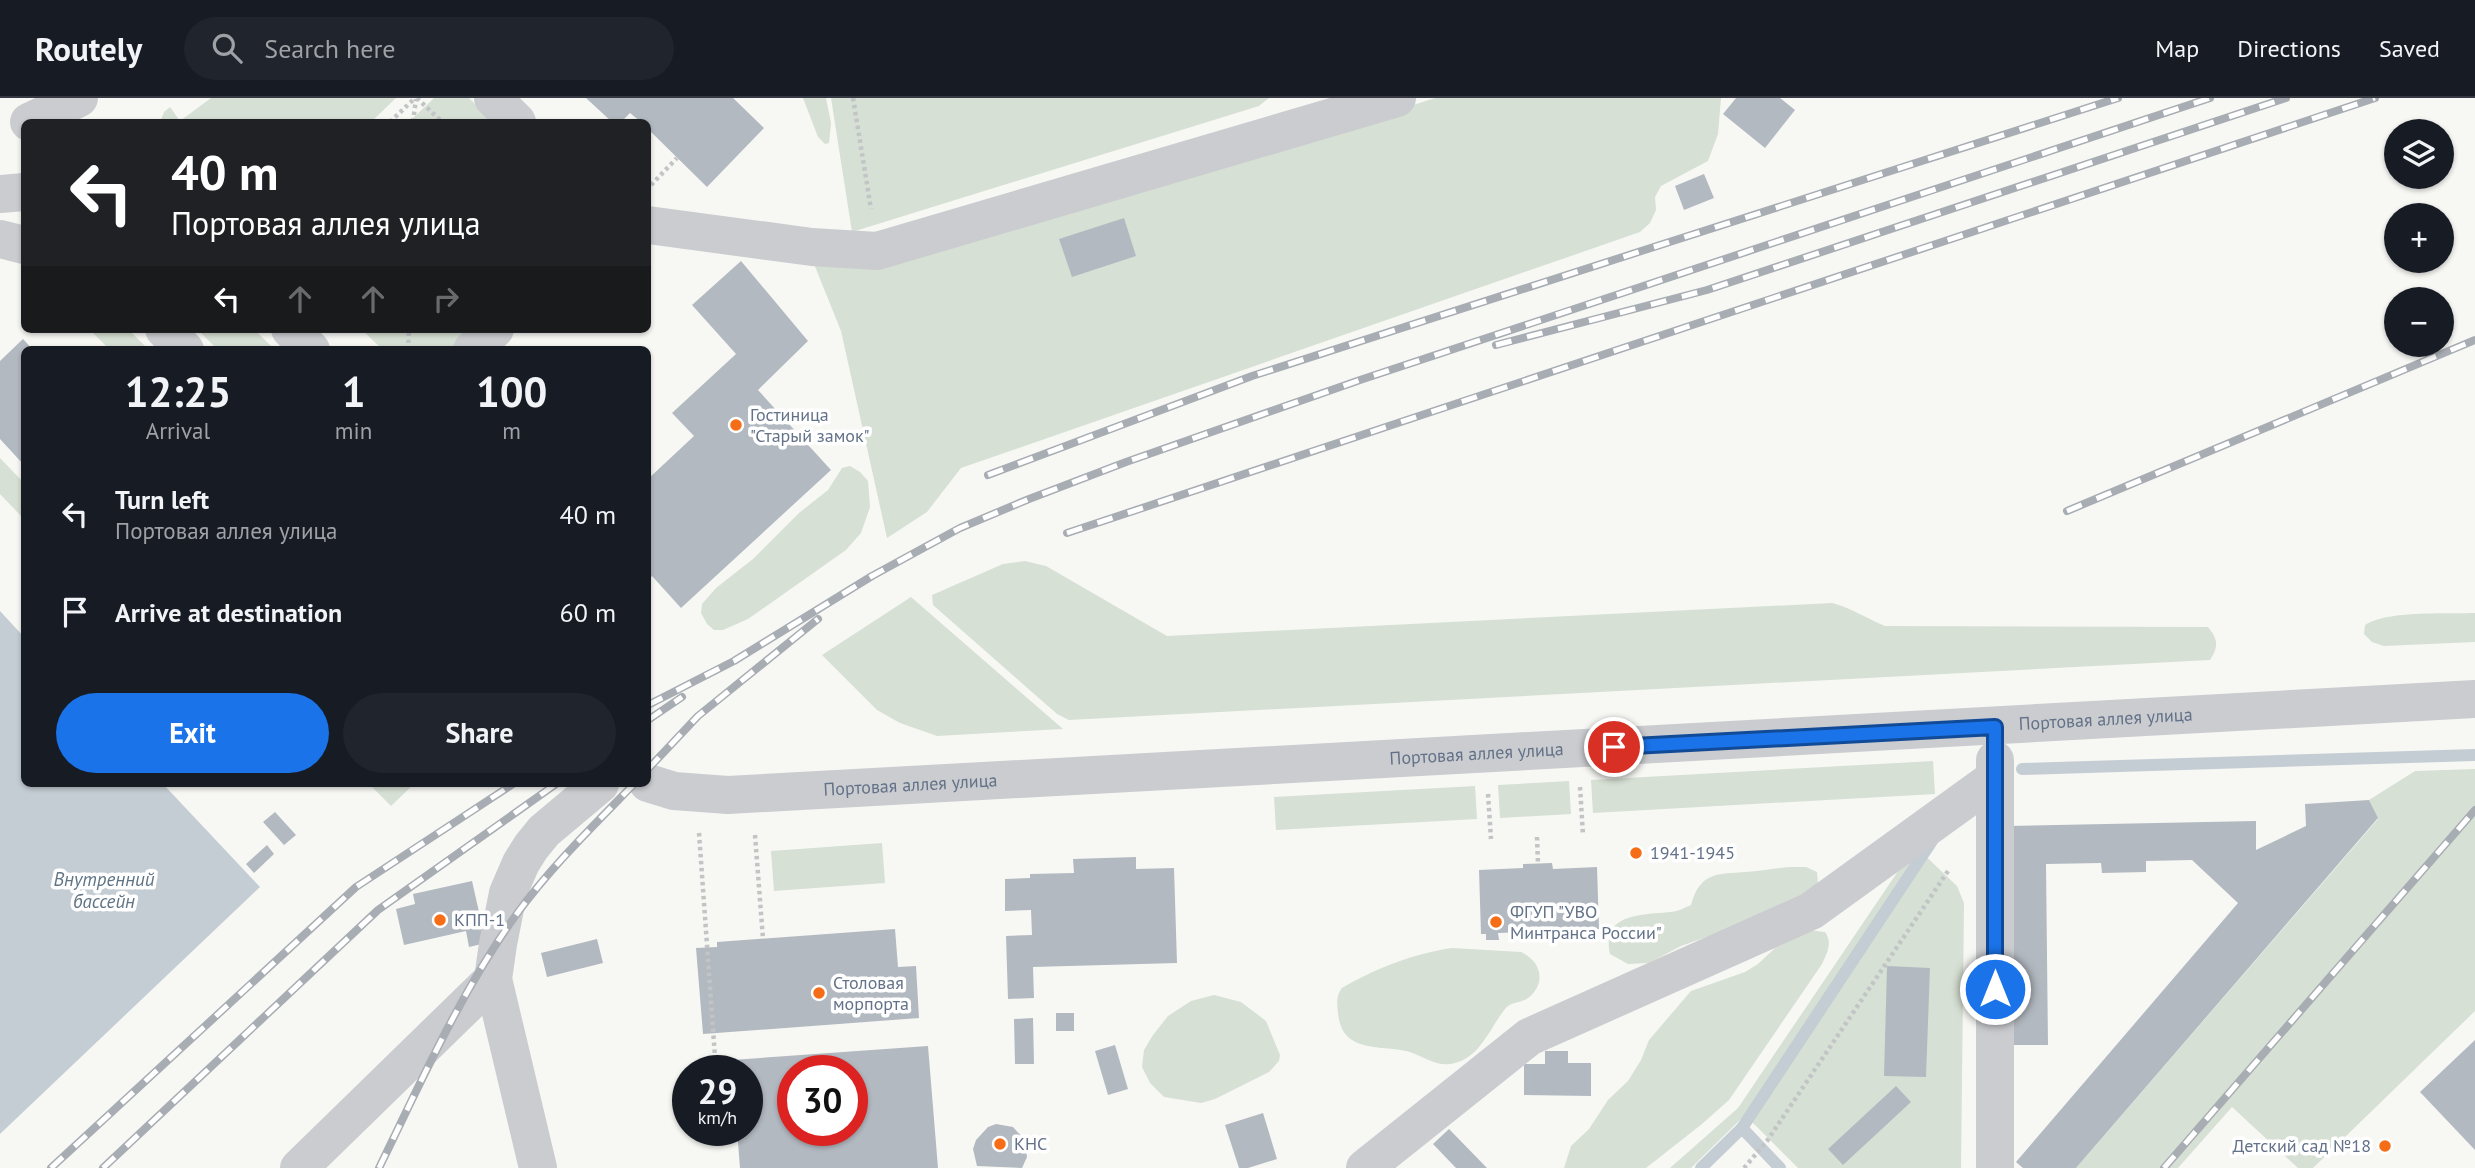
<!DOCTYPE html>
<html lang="en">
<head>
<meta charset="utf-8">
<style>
	body { margin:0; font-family:"PT Sans",sans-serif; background:#20242c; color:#f1f3f6; height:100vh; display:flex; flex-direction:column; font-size:26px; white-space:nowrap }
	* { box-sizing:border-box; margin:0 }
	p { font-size:23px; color:#9ea1a6 }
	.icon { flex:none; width:38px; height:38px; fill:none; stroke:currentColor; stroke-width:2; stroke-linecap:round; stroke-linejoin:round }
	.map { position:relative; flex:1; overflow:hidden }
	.sheet { position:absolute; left:21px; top:248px; width:630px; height:441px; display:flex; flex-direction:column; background:#171b24; border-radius:10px; box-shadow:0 2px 5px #0004 }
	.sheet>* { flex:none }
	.banner { position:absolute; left:21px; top:21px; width:630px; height:214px; border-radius:10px; box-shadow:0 2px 5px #0004; background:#202124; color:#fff; overflow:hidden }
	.tools { position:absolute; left:2384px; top:21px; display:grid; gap:14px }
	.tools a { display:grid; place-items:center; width:70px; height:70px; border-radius:50%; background:#171b24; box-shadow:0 2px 5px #0004; font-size:35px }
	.speed { position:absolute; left:672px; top:957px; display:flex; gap:14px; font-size:35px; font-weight:700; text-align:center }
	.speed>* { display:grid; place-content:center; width:91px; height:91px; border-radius:50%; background:#171b24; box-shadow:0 2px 5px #0004; line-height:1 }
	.speed small { font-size:18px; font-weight:400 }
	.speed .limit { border:10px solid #d22; background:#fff; color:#111 }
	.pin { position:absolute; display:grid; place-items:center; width:60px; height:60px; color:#fff; margin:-30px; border:4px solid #fff; border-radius:50%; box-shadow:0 2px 7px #0007 }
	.me { position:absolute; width:77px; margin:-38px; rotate:0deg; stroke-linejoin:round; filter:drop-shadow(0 0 5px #0008) }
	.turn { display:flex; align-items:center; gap:24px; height:147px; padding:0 35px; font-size:32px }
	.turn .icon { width:91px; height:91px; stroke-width:2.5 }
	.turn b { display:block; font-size:49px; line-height:60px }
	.lanes { display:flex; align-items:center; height:66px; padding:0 35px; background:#0003; justify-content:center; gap:35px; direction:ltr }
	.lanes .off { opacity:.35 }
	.eta { display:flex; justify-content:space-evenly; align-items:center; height:119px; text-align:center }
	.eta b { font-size:42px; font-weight:800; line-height:49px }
	.button { display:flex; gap:14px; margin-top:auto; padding:14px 35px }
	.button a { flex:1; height:80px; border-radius:42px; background:#1a73e8; color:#fff; font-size:28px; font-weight:800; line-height:80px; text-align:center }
	.button a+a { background:#20242c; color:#f1f3f6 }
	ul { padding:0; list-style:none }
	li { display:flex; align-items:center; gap:21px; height:98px; padding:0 35px }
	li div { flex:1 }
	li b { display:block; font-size:26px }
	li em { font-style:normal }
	header { display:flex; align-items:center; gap:42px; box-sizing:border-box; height:98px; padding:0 35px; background:#171b24; border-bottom:2px solid #363941 }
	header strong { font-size:33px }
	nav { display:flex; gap:38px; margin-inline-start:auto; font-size:24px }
	.search { width:490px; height:63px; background:#20242c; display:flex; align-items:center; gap:18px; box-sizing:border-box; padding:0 24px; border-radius:38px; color:#9ea1a6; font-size:26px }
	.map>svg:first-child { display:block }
	.green { fill:#d7e0d4 }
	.water { fill:#c5cdd4 }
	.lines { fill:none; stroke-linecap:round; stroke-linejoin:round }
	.stream { stroke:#c5cdd4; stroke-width:12 }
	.building { fill:#b3b9c1; fill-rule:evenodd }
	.path { stroke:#c2c4c6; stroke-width:4.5; stroke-dasharray:3.5 3.5; stroke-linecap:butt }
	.minor { stroke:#caccd0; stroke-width:38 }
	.rail-casing { stroke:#a8adb4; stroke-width:8 }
	.rail { stroke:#fff; stroke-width:5; stroke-dasharray:16; stroke-linecap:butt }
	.route-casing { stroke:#114b97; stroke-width:18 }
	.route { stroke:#1a73e8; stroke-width:12 }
	.poi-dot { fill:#f56e17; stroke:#fff; stroke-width:2.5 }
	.labels { text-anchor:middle; stroke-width:7; stroke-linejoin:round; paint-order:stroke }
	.poi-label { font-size:18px; fill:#637288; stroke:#fff; text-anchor:start }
	.street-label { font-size:18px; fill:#637288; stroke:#fff }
	.water-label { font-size:19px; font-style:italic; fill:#5f7484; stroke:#fff }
</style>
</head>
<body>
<header>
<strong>Routely</strong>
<div class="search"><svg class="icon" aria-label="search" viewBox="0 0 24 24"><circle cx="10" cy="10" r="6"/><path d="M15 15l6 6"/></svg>Search here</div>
<nav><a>Map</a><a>Directions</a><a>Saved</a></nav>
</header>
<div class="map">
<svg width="2475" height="1070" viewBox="0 0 2475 1070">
	<rect width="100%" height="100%" fill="#f7f8f4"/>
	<!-- green -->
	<g class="green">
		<polygon points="211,0 396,0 371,24 160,24 164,14 170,9 180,23"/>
		<polygon points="434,0 469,0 493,24 409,24"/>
		<polygon points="803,0 826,0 831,25 829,45 825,46 818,39"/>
		<polygon points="831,0 1269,0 1259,8 852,134"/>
		<polygon points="1435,0 1721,0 1718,36 1708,63 1661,88 1655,99 1656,112 1650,125 1640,134 961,370 927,414 887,440 841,233 814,166 1345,29"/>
		<polygon points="93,231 128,231 149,252 110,252 91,233"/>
		<polygon points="197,231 254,231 275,252 218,252"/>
		<polygon points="361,231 475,231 452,252 383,252"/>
		<polygon points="0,360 24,385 24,421 0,396"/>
		<polygon points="850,368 860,374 868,383 870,409 861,435 846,452 748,521 723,532 714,532 707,526 701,515 702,506 716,490 753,461 799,415 828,392 842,370"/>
		<path d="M1025 463 1046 468 1167 538 1832 505C1851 510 1866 520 1885 528L2208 529C2218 541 2219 549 2210 562L1069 622 1057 616 933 507 932 497 1003 466Z"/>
		<polygon points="911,499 1063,631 937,638 900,625 877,612 822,557"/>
		<path d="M2475 515V544L2384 548 2372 544 2364 536 2365 527C2388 512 2446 516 2475 515Z"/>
		<polygon points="1933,663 1935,696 1593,715 1591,682"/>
		<polygon points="2475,671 2475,913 2313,1070 2298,1070 2232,1009 2178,1070 2076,1070 2378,721 2369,702 2415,673"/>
		<polygon points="1569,683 1571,716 1500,720 1498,687"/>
		<polygon points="369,686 414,686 391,708"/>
		<polygon points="1475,688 1477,721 1276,732 1274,699"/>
		<polygon points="882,745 885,785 774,793 771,753"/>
		<polygon points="1915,748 1957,788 1964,805 1961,1070 1798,1070 1745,1017 1691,1070 1670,1070 1738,1010"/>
		<path d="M1790 769H1806L1817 774 1818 785 1792 809 1681 848 1649 865 1628 866 1610 856C1601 815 1641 817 1670 814 1677 814 1684 810 1691 807 1700 774 1717 776 1746 774 1761 773 1776 770 1790 769Z"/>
		<path d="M1809 832 1825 834C1833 845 1827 855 1822 866L1729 1002 1702 1026 1646 1070H1564L1571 1048 1589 1031 1608 1002 1628 983 1641 962 1649 942 1691 893 1745 874 1758 866 1775 850Z"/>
		<path d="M1452 850 1521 854C1541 863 1547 885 1528 900 1521 905 1510 904 1505 911 1490 930 1480 959 1455 965 1438 970 1425 959 1410 954 1381 946 1342 957 1338 915 1337 906 1336 897 1342 890 1374 871 1415 855 1452 850Z"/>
		<polygon points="1214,897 1241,904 1266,923 1280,957 1279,963 1269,974 1215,1001 1201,1005 1164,999 1150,985 1142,969 1144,952 1153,937 1168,918 1191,903"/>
	</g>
	<!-- water -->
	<polygon class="water" points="0,513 24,539 24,686 163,686 260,789 0,1036"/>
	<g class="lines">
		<!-- stream -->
		<g class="stream">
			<polyline points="2022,671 2475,657"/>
			<polyline points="1742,1030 1780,1070"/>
			<polyline points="1701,1070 1742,1030 1932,743"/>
		</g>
	</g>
	<!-- building -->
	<g class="building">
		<polygon points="586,0 733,0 764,30 707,89 648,31 648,24 641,24 630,15 621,24 612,24"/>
		<polygon points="1736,0 1780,0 1795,12 1765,50 1723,16"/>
		<polygon points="1704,76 1714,100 1684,112 1675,88"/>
		<polygon points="1124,120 1136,158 1072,179 1059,141"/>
		<polygon points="741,163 808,243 758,292 831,372 681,510 652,478 648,482 648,381 694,338 672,315 736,256 692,207"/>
		<polygon points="23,241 33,252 24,252 24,367 0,341 0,263"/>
		<polygon points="2369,702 2378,720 2076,1070 2023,1070 2016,1064 2238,805 2192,762 2146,763 2146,774 2102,775 2101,765 2046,766 2048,947 2010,947 2006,728 2256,723 2256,752 2306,728 2305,706"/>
		<polygon points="275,714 296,737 284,747 263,724"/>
		<polygon points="267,747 274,756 254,775 246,766"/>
		<polygon points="1136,759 1136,771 1174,770 1177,865 1033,869 1034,900 1008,901 1006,838 1032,837 1031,812 1005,813 1005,781 1030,780 1030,776 1074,775 1073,761"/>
		<polygon points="1552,765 1553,771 1597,769 1599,831 1498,835 1499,842 1486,842 1486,836 1481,836 1479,772 1523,770 1523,766"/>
		<polygon points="472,783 486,845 469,849 466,833 404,847 396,811 415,806 413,796"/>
		<polygon points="895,831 898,869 916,868 919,920 703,936 696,850 717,849 717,844"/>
		<polygon points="597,841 603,865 547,879 541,855"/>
		<polygon points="1887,868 1930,870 1926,979 1884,978"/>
		<rect x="1056" y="915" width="18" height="18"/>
		<polygon points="1033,920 1034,966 1015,966 1014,921"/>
		<polygon points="2475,942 2475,1052 2420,994"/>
		<polygon points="1115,947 1128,991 1108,997 1095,953"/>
		<path d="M928 948 938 1070H740L737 1032H747V973H733L732 962ZM793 973H852V1032H793Z"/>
		<polygon points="1545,953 1568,953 1568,965 1591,965 1591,998 1524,997 1524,966 1545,966"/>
		<polygon points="1896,988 1911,1004 1843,1067 1828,1051"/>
		<polygon points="1263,1015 1277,1061 1248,1070 1239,1070 1225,1027"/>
		<polygon points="996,1026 1013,1029 1025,1042 1027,1059 1022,1070 977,1068 973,1051 976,1042 988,1029"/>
		<polygon points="1449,1031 1487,1070 1456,1070 1433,1046"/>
	</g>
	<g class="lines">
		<!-- path -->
		<g class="path">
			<polyline points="417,0 442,24"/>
			<polyline points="853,0 871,111"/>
			<polyline points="390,24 415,0"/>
			<polyline points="413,24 416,1"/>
			<polyline points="651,87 677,60"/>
			<polyline points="408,252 409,231"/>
			<polyline points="1580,689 1583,737"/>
			<polyline points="1488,696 1491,741"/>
			<polyline points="699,735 716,973"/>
			<polyline points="755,737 763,841"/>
			<polyline points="1537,739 1538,766"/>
			<polyline points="1744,1070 1767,1043 1948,773"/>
		</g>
		<!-- minor -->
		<g class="minor">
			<polyline points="493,0 517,24"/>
			<polyline points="29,24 79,0"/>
			<polyline points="0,96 24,94"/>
			<polyline points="648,127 812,149 877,153 1397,0"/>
			<polyline points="0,141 24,147"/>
			<polyline points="164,231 185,252"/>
			<polyline points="290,231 311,252"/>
			<polyline points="472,252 495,231"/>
			<path id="s1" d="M648 685 674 693 728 697 2475 601"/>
			<polyline points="299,1070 493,881"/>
			<polyline points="538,1070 493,881 498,846 508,795 521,765 531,749 544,733 600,686"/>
			<polyline points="1365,1070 1529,939 1811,813 1995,680"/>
			<polyline points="1995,1070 1995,662"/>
		</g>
		<!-- rail casing -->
		<g class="rail-casing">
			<g id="rail">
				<polyline points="1496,247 1707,192 2286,0"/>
				<polyline points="988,377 1252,278 2118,0"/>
				<polyline points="2067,413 2475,242"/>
				<polyline points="1067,435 2375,0"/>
				<polyline points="648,607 734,563 872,478 960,430 1029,401 1126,364 1360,282 2210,0"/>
				<polyline points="648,622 682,599"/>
				<polyline points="648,671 698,618 818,521"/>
				<polyline points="51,1070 356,789 513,686"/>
				<polyline points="103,1070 378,812 556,686"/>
				<path d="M379 1070C421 984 460 895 516 817 550 770 593 728 634 686"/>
				<polyline points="2164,1070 2475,712"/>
			</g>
		</g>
		<!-- rail -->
		<use href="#rail" class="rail"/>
	</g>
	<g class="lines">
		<!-- route casing -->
		<g class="route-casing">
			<polyline id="route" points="1614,649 1995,629 1995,891"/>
		</g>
		<!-- route -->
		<use href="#route" class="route"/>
	</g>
	<!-- markers -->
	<g class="poi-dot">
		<circle cx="736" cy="327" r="7"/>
		<circle cx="1636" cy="755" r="7"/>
		<circle cx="440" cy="822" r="7"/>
		<circle cx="1496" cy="824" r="7"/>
		<circle cx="819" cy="895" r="7"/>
		<circle cx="1000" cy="1046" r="7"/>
		<circle cx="2385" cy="1048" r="7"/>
	</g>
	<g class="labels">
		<!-- poi labels -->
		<g class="poi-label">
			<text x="750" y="323">Гостиница<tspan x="750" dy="21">"Старый замок"</tspan></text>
			<text x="1650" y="761">1941-1945</text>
			<text x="1510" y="820">ФГУП "УВО<tspan x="1510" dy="21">Минтранса России"</tspan></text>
			<text x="454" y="828">КПП-1</text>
			<text x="833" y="891">Столовая<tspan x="833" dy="21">морпорта</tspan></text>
			<text x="1014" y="1052">КНС</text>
			<text x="2371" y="1054" text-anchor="end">Детский сад №18</text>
		</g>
		<!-- street labels -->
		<g class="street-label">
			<text dy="6" stroke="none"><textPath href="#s1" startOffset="1461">Портовая аллея улица</textPath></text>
			<text dy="6" stroke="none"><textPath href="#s1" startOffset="831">Портовая аллея улица</textPath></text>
			<text dy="6" stroke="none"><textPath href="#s1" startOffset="264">Портовая аллея улица</textPath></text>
		</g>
		<!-- water labels -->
		<g class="water-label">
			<text x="104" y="788">Внутренний<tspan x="104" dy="22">бассейн</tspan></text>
		</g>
	</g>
</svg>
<div class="tools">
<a><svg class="icon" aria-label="layers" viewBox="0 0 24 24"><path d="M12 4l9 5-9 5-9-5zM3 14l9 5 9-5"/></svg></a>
<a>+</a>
<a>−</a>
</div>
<div class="speed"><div>29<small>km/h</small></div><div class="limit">30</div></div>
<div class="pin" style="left:1614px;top:649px;background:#d93025"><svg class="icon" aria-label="arrive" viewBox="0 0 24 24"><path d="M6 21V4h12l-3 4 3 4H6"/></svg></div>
<svg class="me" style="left:1995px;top:891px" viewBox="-20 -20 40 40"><circle r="17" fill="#1a73e8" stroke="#fff" stroke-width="3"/><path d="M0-11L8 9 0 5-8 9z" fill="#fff"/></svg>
<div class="banner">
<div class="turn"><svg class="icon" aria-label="left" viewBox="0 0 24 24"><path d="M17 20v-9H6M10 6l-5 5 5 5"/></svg><div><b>40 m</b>Портовая аллея улица</div></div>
<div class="lanes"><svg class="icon" aria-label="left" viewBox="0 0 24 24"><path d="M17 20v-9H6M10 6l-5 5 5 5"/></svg><svg class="icon off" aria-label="ahead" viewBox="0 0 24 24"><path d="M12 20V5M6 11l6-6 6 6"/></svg><svg class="icon off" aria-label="ahead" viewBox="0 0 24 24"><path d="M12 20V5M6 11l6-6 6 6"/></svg><svg class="icon off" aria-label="right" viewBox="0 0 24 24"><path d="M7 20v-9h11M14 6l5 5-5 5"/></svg></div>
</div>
<section class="sheet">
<div class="eta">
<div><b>12:25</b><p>Arrival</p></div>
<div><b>1</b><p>min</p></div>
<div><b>100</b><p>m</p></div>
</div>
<ul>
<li><svg class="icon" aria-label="left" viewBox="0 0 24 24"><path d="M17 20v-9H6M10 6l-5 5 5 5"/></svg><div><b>Turn left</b><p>Портовая аллея улица</p></div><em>40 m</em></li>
<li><svg class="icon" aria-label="arrive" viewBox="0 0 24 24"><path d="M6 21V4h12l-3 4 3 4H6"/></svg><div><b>Arrive at destination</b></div><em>60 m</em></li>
</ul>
<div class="button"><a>Exit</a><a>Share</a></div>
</section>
</div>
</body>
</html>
